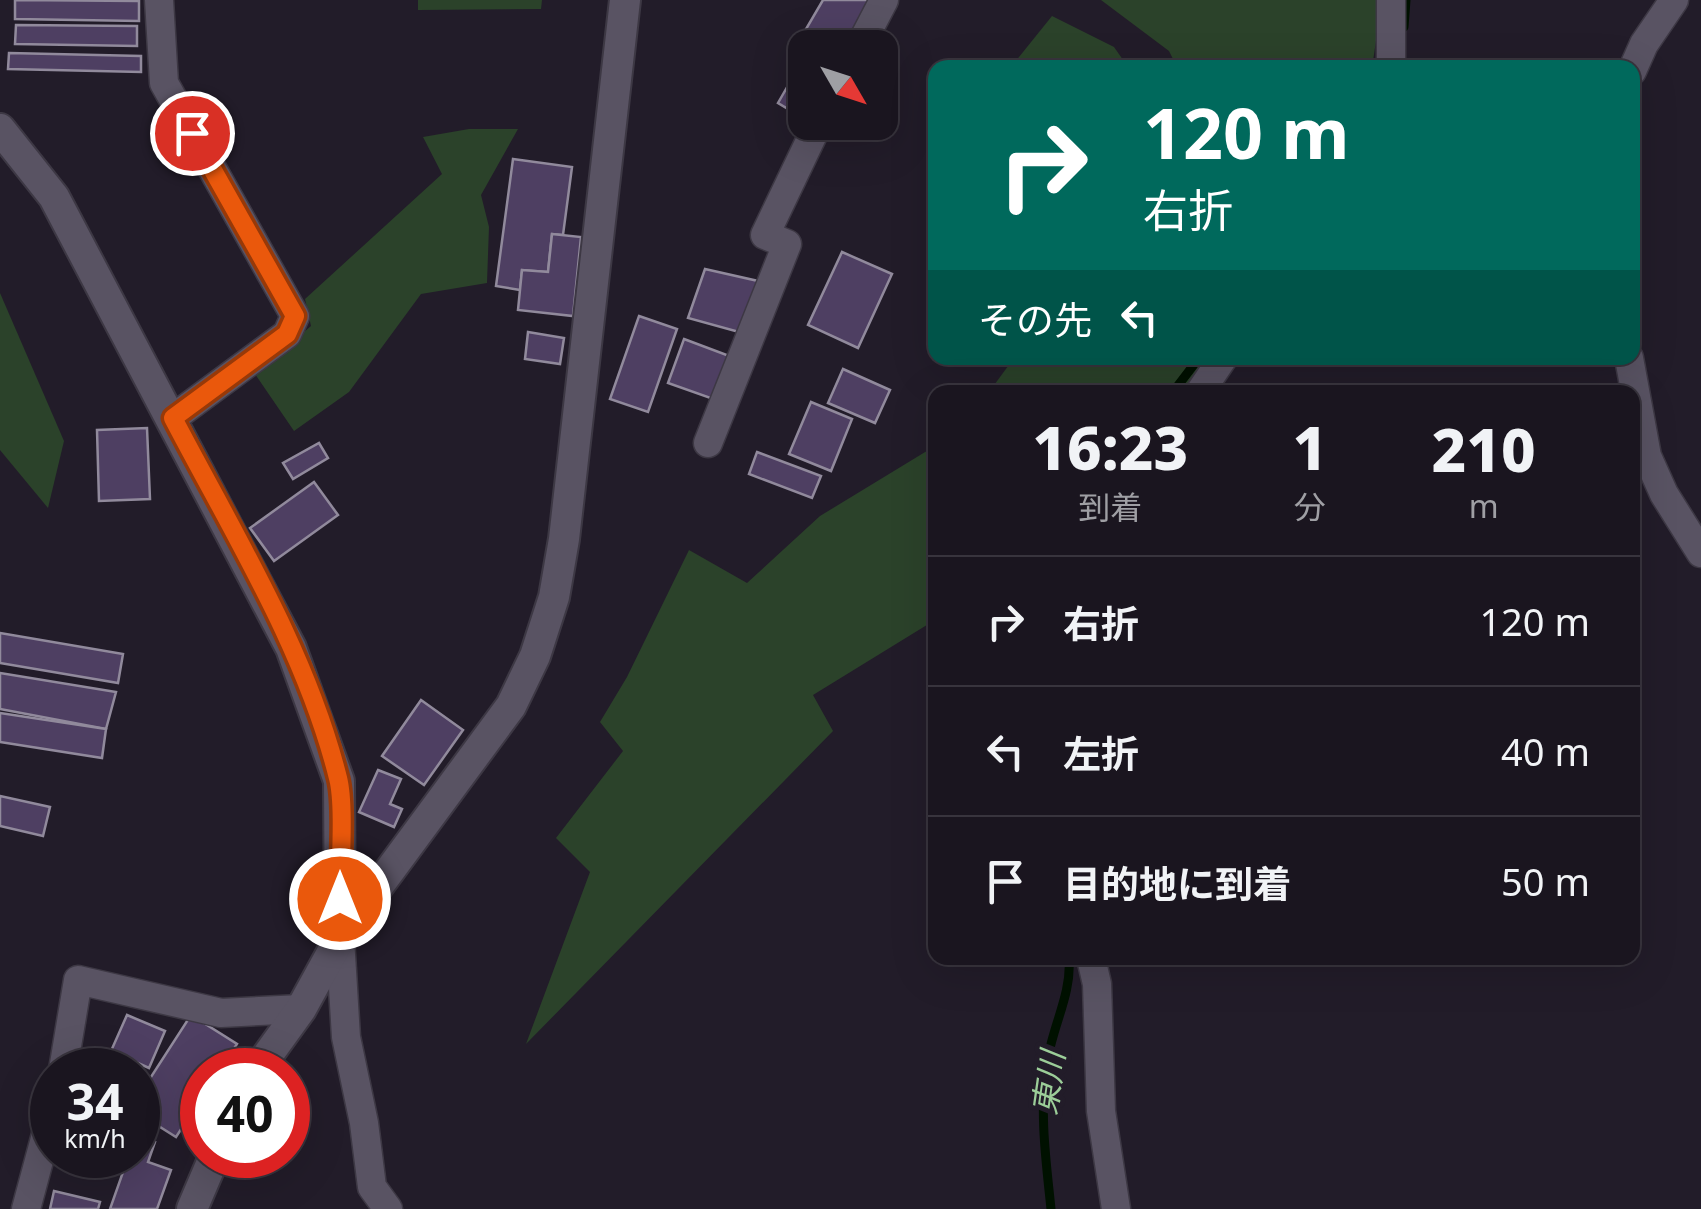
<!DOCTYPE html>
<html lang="ja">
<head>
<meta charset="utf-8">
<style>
	body { margin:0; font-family:"Noto Sans","Noto Sans JP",sans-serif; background:#231e28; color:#f1f3f6; height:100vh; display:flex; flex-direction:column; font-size:38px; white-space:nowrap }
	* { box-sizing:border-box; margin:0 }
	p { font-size:32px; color:#9f9fa4 }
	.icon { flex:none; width:55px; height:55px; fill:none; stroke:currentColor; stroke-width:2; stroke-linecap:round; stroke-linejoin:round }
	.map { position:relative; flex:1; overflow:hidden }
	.details { position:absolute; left:928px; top:385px; width:712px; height:580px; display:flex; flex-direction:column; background:#1a151f; border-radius:20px; box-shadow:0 10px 40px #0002,0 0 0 2px #38343d }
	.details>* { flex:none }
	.guide { position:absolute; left:928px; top:60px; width:712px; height:305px; border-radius:20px; box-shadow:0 10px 40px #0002,0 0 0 2px #38343d; background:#00695c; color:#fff; overflow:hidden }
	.needle { width:65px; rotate:129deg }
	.buttons { position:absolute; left:788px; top:30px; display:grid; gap:20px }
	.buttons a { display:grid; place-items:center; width:110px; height:110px; border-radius:20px; background:#1a151f; box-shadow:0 10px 40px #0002,0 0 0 2px #38343d; font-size:50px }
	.speed { position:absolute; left:30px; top:1048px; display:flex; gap:20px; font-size:50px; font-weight:700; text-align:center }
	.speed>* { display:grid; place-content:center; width:130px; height:130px; border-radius:50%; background:#1a151f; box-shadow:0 10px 40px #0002,0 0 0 2px #38343d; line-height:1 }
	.speed small { font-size:25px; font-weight:400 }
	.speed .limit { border:15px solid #d22; background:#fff; color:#111 }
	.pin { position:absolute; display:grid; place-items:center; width:85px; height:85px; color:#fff; margin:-42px; border:5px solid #fff; border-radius:50%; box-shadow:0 2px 10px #0007 }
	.me { position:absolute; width:110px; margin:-55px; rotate:0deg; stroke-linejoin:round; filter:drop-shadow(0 0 8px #0008) }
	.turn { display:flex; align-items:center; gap:35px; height:210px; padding:0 50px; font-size:45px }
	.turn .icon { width:130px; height:130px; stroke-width:2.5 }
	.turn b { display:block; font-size:70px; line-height:85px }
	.then { display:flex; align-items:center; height:95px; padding:0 50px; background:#0003; gap:20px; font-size:38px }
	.eta { display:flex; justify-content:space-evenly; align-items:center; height:170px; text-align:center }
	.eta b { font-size:60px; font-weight:800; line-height:70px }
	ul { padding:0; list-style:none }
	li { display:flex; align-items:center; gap:30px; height:130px; padding:0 50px; border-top:2px solid #38343d }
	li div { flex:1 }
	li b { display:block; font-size:38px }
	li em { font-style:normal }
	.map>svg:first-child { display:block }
	.green { fill:#2b422a }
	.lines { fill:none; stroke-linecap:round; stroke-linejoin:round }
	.stream { stroke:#010; stroke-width:9 }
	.building { fill:#4e3f62; stroke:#918a9c; stroke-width:2.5 }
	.street-casing { stroke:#3d3844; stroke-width:31 }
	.secondary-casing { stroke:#3d3844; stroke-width:34 }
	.street { stroke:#595363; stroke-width:28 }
	.secondary { stroke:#595363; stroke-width:30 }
	.route-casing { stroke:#983908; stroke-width:25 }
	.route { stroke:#ea580c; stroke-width:18 }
	.labels { text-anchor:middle; stroke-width:10; stroke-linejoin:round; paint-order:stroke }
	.water-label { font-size:32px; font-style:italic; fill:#9cce99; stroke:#221c29 }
</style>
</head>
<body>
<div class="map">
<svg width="1701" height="1209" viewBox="0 0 1701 1209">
	<rect width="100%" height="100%" fill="#221c29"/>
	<!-- green -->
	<g class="green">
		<polygon points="418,0 542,0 541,9 418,10"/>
		<polygon points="1101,0 1382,0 1372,68 1177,67 1169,51"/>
		<polygon points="1052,16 1114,47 1128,67 1011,67"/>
		<polygon points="469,129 518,129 481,195 489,227 487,283 421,294 349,392 294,431 255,374 311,326 305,299 442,174 423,137"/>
		<polygon points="0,293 64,441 48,508 0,450"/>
		<polygon points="1014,358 1245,358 1206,392 989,392"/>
		<polygon points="935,446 935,620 813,695 833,731 526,1044 590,872 556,838 623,751 600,722 627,677 689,550 747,583 820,516"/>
	</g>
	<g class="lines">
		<!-- stream -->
		<g class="stream">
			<polyline points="1404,27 1406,0"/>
			<polyline points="1173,392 1199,358"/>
			<path d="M1051 1209C1046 1160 1039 1112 1047 1063 1052 1027 1072 994 1069 958"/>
		</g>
	</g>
	<!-- building -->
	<g class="building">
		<polygon points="15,0 139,1 139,21 15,19"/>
		<polygon points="823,0 883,0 855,48 837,48 806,29"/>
		<polygon points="16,25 137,26 137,46 15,44"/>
		<polygon points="9,53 141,56 141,72 8,69"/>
		<polygon points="805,56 805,119 778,103"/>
		<polygon points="513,159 572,167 563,235 552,234 548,272 522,270 520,290 496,286"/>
		<polygon points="552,234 581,237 573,316 518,310 522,270 548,272"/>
		<polygon points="842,252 892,274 858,348 808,325"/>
		<polygon points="705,269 758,281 739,332 688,318"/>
		<polygon points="639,316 677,329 648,412 610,399"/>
		<polygon points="528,332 564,338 560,364 525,359"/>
		<polygon points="684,339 732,357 716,400 668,383"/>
		<polygon points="843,369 890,390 875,423 828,403"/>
		<polygon points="811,402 852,419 831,471 789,454"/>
		<polygon points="147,428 150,499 99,501 97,430"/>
		<polygon points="319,443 328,458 293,479 283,463"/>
		<polygon points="757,452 821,476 812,498 749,474"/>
		<polygon points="314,482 338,515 274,561 250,528"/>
		<polygon points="0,633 123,654 118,683 0,663"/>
		<polygon points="0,673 116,692 106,729 0,709"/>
		<polygon points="421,700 463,730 424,785 382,756"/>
		<polygon points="0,713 106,729 102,758 0,742"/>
		<polygon points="378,770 401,779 390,804 402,809 394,827 359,812"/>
		<polygon points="0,796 50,807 43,836 0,826"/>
		<polygon points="127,1015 165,1031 149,1068 111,1051"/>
		<polygon points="191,1015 237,1044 220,1070 202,1070 202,1097 176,1137 138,1113 138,1097"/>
		<polygon points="138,1136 155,1142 148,1162 171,1170 157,1209 110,1209 129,1155 138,1155"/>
		<polygon points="54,1191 100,1202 98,1209 50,1209"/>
	</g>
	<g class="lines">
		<!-- street casing -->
		<g class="street-casing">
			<g id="street">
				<polyline points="159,0 164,83 295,316 287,334 173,418"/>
				<polyline points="859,48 884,0"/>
				<polyline points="1391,68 1391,0"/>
				<polyline points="1632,71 1644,44 1674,0"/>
				<polyline points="1629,358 1647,456 1664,494 1701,553"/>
				<polyline points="1200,392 1223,358"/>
				<polyline points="708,443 787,244 765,235 819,122"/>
				<polyline points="340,938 346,1037 364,1123 372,1187 388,1209"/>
				<polyline points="1091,958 1097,984 1101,1111 1116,1209"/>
				<polyline points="63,1070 78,980 221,1013 301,1009"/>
				<polyline points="26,1209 52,1112"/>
			</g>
		</g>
		<!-- secondary casing -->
		<g class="secondary-casing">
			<g id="secondary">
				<polyline points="0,129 54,197 291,648 339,781 340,938"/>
				<polyline points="257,1070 301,1009 340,938 511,706 535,656 554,597 564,539 625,0"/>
				<polyline points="192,1209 215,1155"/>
			</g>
		</g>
		<!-- street -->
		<use href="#street" class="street"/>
		<!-- secondary -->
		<use href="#secondary" class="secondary"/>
	</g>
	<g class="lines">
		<!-- route casing -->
		<g class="route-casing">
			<path id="route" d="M192 133 295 316 287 334 173 418C233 533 306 650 338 778 345 805 340 868 340 899"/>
		</g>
		<!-- route -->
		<use href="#route" class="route"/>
	</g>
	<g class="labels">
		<!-- water labels -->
		<g class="water-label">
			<text transform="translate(1049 1083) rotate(-82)" y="11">東川</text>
		</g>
	</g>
</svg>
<div class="buttons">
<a><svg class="needle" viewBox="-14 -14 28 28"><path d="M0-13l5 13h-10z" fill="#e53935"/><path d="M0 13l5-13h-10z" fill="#9f9fa4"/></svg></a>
</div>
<div class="speed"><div>34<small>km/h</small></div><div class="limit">40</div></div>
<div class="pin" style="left:192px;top:133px;background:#d93025"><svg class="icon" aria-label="arrive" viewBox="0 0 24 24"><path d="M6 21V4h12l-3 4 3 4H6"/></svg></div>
<svg class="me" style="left:340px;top:899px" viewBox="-20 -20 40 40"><circle r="17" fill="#ea580c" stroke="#fff" stroke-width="3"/><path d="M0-11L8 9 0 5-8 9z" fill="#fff"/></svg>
<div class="guide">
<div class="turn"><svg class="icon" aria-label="right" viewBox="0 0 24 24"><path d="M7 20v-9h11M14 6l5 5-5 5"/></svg><div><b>120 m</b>右折</div></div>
<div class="then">その先<svg class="icon" aria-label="left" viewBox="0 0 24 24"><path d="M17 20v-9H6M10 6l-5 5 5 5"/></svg></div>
</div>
<section class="details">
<div class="eta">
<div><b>16:23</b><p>到着</p></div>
<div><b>1</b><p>分</p></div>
<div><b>210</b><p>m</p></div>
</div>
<ul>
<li><svg class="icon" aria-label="right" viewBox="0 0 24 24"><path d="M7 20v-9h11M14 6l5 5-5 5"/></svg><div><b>右折</b></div><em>120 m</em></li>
<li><svg class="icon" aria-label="left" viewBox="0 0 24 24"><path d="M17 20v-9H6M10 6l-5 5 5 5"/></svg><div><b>左折</b></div><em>40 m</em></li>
<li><svg class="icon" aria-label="arrive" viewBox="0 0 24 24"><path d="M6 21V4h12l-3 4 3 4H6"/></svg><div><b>目的地に到着</b></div><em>50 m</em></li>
</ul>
</section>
</div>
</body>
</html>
